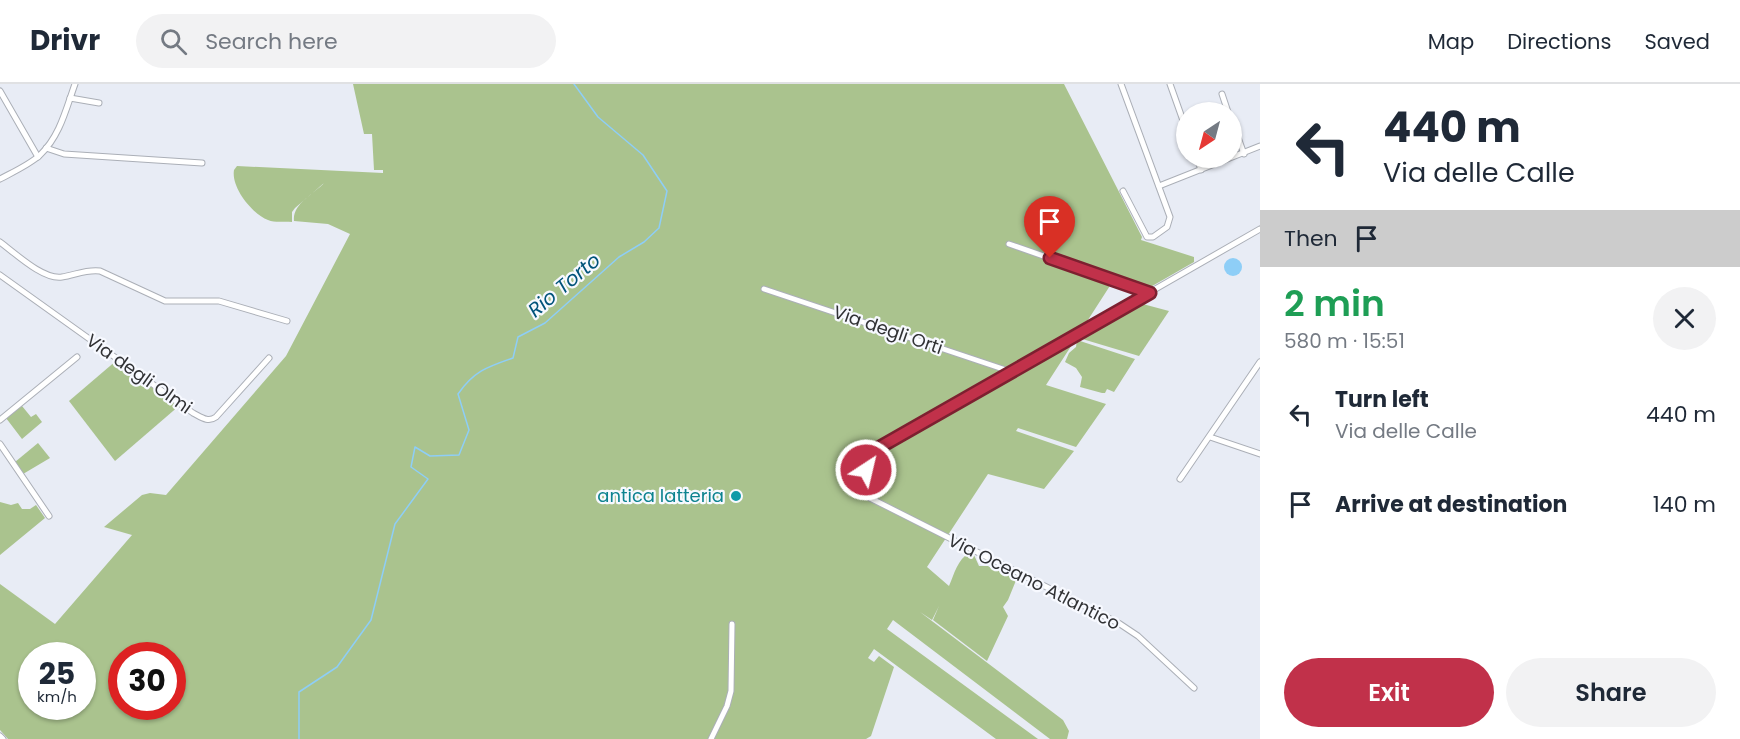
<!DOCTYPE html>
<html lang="en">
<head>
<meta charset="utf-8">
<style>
	body { margin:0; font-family:Poppins,sans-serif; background:#f2f2f3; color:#1f2937; height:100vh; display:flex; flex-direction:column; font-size:22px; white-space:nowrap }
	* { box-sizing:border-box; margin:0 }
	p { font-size:20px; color:#747a83 }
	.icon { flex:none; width:33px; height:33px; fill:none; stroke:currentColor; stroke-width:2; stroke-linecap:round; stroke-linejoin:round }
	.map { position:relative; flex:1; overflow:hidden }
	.panel { display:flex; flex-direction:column; background:#fff; width:480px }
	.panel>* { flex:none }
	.hud { background:#fff; color:#1f2937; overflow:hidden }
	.needle { width:39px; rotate:216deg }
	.fabs { position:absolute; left:1176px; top:18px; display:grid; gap:12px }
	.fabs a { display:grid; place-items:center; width:66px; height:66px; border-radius:50%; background:#fff; box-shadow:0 2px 4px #0004; font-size:30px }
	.speed { position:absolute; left:18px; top:558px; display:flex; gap:12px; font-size:30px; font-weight:700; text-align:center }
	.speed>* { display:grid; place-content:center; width:78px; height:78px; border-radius:50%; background:#fff; box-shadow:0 2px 4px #0004; line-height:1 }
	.speed small { font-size:15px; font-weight:400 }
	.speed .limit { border:9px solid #d22; background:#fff; color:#111 }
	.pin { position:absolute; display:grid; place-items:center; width:51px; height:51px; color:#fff; margin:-62px -26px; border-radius:50% 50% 50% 0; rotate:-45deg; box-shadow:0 0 6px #0007 }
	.pin .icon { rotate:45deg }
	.me { position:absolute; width:66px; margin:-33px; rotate:35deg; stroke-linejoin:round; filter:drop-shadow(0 0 4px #0008) }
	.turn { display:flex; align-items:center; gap:21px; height:126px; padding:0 24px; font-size:27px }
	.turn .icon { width:78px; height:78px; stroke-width:2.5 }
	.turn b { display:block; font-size:42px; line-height:51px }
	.then { display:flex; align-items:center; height:57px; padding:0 24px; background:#0003; gap:12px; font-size:22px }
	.round { display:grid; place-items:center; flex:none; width:63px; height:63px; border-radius:32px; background:#f2f2f3 }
	.overview { display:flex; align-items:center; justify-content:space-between; height:102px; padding:0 24px }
	h1 { font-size:36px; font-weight:600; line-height:45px; color:#1e9e55 }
	.action { display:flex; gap:12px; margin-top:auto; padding:12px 24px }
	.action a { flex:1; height:69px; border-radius:36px; background:#c1314a; color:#fff; font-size:24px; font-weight:600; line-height:69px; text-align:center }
	.action a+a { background:#f2f2f3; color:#1f2937 }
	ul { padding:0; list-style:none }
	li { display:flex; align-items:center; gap:18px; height:90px; padding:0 24px }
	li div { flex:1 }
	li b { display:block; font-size:22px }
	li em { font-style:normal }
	header { display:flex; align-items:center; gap:36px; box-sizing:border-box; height:84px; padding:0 30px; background:#fff; border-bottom:2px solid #e0e1e3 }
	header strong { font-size:28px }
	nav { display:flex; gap:33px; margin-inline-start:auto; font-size:21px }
	.search { width:420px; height:54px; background:#f2f2f3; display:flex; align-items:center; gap:15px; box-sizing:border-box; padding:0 21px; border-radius:33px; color:#747a83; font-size:22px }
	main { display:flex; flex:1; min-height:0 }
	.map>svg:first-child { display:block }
	.green { fill:#aac38e; fill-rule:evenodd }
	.water { fill:#8ecef7 }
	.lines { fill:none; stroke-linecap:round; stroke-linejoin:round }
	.stream { stroke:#8ecef7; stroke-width:1.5 }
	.street-casing { stroke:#abafb7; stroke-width:7 }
	.street { stroke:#fff; stroke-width:5 }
	.route-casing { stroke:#7d2030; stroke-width:15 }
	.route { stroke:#c1314a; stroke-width:10 }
	.culture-dot { fill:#0f9aa8; stroke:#f7f9ff; stroke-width:2 }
	.labels { text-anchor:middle; stroke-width:4.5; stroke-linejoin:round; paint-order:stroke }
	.street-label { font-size:18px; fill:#313235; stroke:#f7f9ff }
	.culture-label { font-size:18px; fill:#0d838f; stroke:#f7f9ff; text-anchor:end }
	.water-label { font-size:20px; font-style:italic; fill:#00537a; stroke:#f7f9ff }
</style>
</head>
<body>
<header>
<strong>Drivr</strong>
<div class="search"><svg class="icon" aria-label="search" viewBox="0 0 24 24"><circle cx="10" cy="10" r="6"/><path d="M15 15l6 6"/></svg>Search here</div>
<nav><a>Map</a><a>Directions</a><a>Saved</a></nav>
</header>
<main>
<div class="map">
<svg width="1260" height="655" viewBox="0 0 1260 655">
	<rect width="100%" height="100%" fill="#e8ecf5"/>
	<!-- green -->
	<g class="green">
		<path d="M353 0H1064L1142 153 1141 156 1194 173V178L1147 205 1115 194 1046 301 1106 320 1076 363 1018 344 1016 347 1074 367 1044 405 988 390 927 483 949 502C954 490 958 475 969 469L974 471 979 482H988L994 486 999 484 1009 488 1017 494 1008 516 1003 523 1008 532 987 577 933 536 939 522 932 536 920 528 1063 636 1069 647 1067 655H1050L893 536 887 545 1038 655H996L874 565 868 574 874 578 879 572 894 583 871 652 866 655H8L0 646V500L55 540 132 451 104 443 142 411 150 409 166 411 286 272 350 150 328 140 294 137C292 120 314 110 324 99L295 124 292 128V138C284 137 275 139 268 136 251 129 231 103 234 86L237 82 383 89V86H374L372 50H364ZM32 572H82V622H32ZM122 572H172V622H122Z"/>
		<polygon points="1139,219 1169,227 1139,272 1079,254"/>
		<polygon points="1077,256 1135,275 1114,308 1107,305 1105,309 1102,309 1080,303 1082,293 1076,284 1065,278 1069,269 1076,263"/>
		<polygon points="117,276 180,321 115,377 69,317"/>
		<polygon points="22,322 31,333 36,330 42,338 22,355 6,334"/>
		<polygon points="38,359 50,374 23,390 15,378"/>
		<polygon points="0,418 11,421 18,419 22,425 30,425 36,421 45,434 0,471"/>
	</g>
	<!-- water -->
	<circle class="water" cx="1233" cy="183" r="9"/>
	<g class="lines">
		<!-- stream -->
		<path class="stream" d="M299 655V608L337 583 371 536 395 440 428 395 411 383 415 363 430 372 459 371 469 346 458 310C474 287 487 283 513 274L518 253 545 239 619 173 644 158 659 144 667 107 643 71 598 33 574 0"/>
		<!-- street casing -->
		<g class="street-casing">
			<g id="street">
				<polyline points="1121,0 1170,133 1167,143 1153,153 1147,153 1123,107"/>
				<polyline points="1170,0 1186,45"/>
				<polyline points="0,7 38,73"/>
				<polyline points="1222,10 1228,28"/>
				<polyline points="70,14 99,19"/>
				<polyline points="1232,37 1244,70"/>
				<polyline points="46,64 64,70 202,79"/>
				<polyline points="1197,74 1201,86"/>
				<path d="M0 95C13 88 29 81 40 71 60 52 66 25 75 0"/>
				<polyline points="1159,102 1260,62"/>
				<path d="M0 158C15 169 43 196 62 193 75 191 87 185 100 187L165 217H219L287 237"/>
				<polyline points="1009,160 1150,209"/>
				<path d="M0 191 193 329C201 333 208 339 216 333L269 274"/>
				<polyline points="764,205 1012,288"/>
				<polyline points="0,336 77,273"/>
				<polyline points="1210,353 1260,370"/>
				<polyline points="0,360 49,432"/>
				<polyline points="1180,395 1260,278"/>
				<polyline points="1194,604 1138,552 1120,540 862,410 869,375 880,363 1260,145"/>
				<polyline points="0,652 3,655"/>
				<polyline points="711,655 727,622 731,607 732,540"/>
			</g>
		</g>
		<!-- street -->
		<use href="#street" class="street"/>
	</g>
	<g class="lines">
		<!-- route casing -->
		<g class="route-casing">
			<polyline id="route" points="866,386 869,375 880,363 1150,209 1050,174"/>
		</g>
		<!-- route -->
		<use href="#route" class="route"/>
	</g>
	<!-- markers -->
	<circle class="culture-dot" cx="736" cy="412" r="6"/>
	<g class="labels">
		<!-- street labels -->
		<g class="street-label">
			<text transform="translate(888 246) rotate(19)" y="6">Via degli Orti</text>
			<text transform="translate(139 290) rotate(35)" y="6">Via degli Olmi</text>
			<text transform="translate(1034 498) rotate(27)" y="6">Via Oceano Atlantico</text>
		</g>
		<!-- culture labels -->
		<g class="culture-label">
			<text x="724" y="418">antica latteria</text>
		</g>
		<!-- water labels -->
		<g class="water-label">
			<text transform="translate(564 201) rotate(-40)" y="7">Rio Torto</text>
		</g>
	</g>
</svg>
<div class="fabs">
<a><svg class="needle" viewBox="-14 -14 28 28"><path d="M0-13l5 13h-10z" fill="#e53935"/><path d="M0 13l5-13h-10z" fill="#747a83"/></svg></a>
</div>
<div class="speed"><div>25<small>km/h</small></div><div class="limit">30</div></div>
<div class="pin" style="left:1050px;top:174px;background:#d93025"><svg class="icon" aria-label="arrive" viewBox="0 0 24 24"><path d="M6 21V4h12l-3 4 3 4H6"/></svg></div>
<svg class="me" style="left:866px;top:386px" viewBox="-20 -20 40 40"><circle r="17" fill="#c1314a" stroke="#fff" stroke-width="3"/><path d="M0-11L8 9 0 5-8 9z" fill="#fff"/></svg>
</div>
<section class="panel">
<div class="hud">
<div class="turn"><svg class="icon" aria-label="left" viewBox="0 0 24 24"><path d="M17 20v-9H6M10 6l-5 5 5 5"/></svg><div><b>440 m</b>Via delle Calle</div></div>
<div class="then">Then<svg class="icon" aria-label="arrive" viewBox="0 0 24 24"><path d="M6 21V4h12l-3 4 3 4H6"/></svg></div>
</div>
<div class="overview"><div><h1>2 min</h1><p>580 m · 15:51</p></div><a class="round"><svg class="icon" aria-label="close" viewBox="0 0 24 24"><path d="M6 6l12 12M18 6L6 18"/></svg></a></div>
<ul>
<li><svg class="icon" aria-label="left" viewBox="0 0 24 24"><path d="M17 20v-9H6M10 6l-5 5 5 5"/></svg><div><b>Turn left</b><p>Via delle Calle</p></div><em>440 m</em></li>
<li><svg class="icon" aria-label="arrive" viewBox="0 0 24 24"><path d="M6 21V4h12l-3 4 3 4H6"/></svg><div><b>Arrive at destination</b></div><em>140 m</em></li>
</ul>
<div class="action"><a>Exit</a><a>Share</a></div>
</section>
</main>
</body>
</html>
